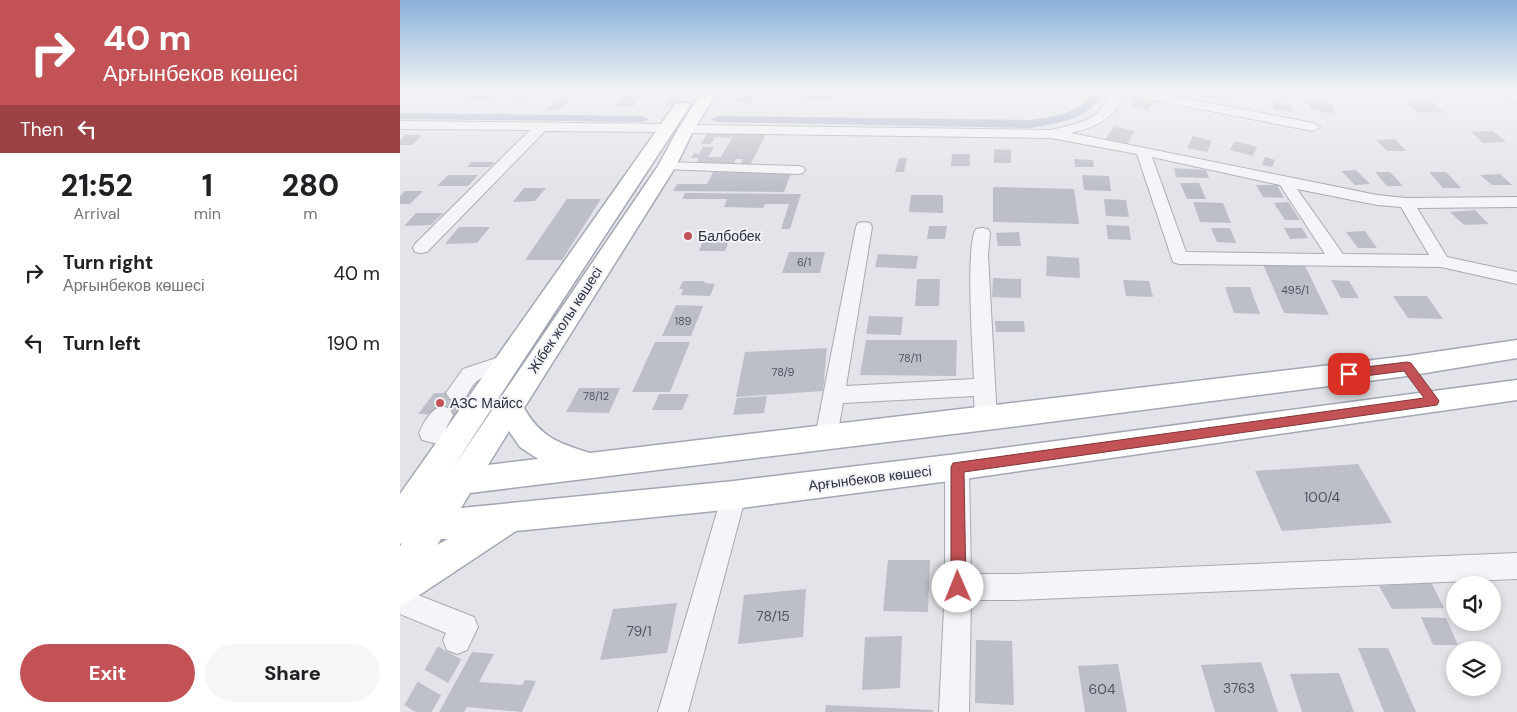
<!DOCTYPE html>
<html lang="en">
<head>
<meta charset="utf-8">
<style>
	body { margin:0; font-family:"DM Sans",sans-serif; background:#f6f6f6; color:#202124; height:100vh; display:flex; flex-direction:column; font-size:19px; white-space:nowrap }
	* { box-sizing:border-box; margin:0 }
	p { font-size:16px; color:#757577 }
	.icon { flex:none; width:28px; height:28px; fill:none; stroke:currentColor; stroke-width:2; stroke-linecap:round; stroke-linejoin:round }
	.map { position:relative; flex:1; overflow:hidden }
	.side { display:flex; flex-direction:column; background:#fff; width:400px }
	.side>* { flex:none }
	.hud { background:#c35256; color:#fff; overflow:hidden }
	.buttons { position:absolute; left:1046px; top:576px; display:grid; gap:10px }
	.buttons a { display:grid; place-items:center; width:55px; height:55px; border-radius:50%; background:#fff; box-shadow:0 2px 8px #0003; font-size:25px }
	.pin { position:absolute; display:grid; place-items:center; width:42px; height:42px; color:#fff; margin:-21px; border-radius:10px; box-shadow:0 2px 8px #0006 }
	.me { position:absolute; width:55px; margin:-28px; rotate:359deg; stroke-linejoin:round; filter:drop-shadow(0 0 4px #0008) }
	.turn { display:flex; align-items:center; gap:18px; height:105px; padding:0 20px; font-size:22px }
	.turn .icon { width:65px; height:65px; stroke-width:2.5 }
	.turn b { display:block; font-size:35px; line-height:42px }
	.then { display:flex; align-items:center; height:48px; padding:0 20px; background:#0003; gap:10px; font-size:19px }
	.eta { display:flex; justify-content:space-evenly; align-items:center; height:85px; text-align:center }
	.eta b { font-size:30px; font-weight:800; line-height:35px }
	.cta { display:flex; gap:10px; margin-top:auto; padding:10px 20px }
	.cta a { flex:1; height:58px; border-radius:30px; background:#c35256; color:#fff; font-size:20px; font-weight:800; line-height:58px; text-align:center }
	.cta a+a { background:#f6f6f6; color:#202124 }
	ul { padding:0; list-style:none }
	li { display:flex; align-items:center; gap:15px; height:70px; padding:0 20px }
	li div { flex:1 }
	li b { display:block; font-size:19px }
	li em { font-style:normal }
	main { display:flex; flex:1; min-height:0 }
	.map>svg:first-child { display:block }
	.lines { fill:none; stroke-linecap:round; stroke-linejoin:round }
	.canal { fill:#a0aec6; fill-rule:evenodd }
	.building { fill:#bcbfc8 }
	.minor-tunnel-far1 { stroke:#bdc0c7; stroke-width:22; stroke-dasharray:22 11; stroke-linecap:butt }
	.minor-tunnel { stroke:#bdc0c7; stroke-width:27; stroke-dasharray:27 14; stroke-linecap:butt }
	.minor-casing { stroke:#a7aab3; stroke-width:2 }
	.major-casing { stroke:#a2a7b4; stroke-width:3 }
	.minor { fill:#f4f5f8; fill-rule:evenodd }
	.major { fill:#fff; fill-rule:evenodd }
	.route { fill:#c35256; stroke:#7f3538 }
	.poi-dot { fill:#c35256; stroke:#f1f3f6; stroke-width:2 }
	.labels { text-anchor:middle; stroke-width:4; stroke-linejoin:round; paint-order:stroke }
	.number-label { font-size:11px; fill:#4f5461 }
	.poi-label { font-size:14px; fill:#2b303f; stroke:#f1f3f6; text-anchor:start }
	.street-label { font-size:14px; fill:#2b303f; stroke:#f1f3f6 }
	.near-number-label { font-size:14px; fill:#4f5461 }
</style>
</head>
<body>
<main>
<section class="side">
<div class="hud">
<div class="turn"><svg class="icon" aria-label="right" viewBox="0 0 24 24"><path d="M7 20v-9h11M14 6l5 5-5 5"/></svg><div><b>40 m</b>Арғынбеков көшесі</div></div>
<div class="then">Then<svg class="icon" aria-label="left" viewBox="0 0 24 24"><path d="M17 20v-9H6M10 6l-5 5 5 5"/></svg></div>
</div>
<div class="eta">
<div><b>21:52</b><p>Arrival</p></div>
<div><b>1</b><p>min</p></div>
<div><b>280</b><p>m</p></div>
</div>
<ul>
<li><svg class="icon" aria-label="right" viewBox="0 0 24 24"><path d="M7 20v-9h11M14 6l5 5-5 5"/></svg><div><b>Turn right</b><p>Арғынбеков көшесі</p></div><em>40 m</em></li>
<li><svg class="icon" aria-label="left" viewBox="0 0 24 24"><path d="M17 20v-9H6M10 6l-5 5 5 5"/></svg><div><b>Turn left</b></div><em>190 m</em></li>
</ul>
<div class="cta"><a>Exit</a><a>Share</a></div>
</section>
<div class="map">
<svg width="1117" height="712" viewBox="0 0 1117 712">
	<rect width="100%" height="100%" fill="#e2e4e9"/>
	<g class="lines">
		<!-- canal -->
		<g class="canal">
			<path d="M695 90H705C688 121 662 122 630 128L317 122 311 119 317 116 630 120C656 116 680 114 695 90Z"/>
			<polygon points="0,113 243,116 249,119 243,122 0,119"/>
		</g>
	</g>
	<!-- building -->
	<g class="building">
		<polygon points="13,90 43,90 36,95 7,95"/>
		<polygon points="119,90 133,90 127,98 111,99"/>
		<polygon points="227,90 246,90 233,107 213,107"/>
		<polygon points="276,90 288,90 277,106 264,106"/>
		<polygon points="343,90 357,90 350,103 336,102"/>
		<polygon points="406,90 434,90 431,100 402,100"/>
		<polygon points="76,92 100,92 90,101 66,101"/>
		<polygon points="808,93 830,96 829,101 807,97"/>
		<polygon points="737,97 755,101 748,110 731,106"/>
		<polygon points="156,99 169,99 160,110 146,111"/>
		<polygon points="910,100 934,105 933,114 909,109"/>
		<polygon points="874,102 892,105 892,112 873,109"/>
		<polygon points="1007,103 1034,103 1044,113 1017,113"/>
		<polygon points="714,126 735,131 727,144 706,139"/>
		<polygon points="1093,131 1106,142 1083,143 1071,132"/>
		<polygon points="308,132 334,134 331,138 315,137 311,144 301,144"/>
		<polygon points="335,133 366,134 350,165 340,165 343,159 336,159 333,164 297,162 299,158 291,158 294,153 299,154 303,147 314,147 308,157 321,157"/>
		<polygon points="5,135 22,135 12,145 0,145 0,140"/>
		<polygon points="793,136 812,141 807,152 787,148"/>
		<polygon points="995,139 1006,151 987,151 976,140"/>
		<polygon points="835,141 857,147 853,156 830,150"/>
		<polygon points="594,149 611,150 611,163 594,163"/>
		<polygon points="552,154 570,154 570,166 551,166"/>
		<polygon points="865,157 875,160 872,167 862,165"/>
		<polygon points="499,158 507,158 504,172 495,172"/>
		<polygon points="674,159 693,160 694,167 675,167"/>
		<polygon points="71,162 95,162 90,167 67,167"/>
		<polygon points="774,168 806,170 809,178 776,177"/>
		<polygon points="956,170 970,184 955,185 941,171"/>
		<polygon points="313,172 391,173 384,192 273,191 277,184 307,184"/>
		<polygon points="975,172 990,172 1003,186 987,186"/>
		<polygon points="1029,172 1046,172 1061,188 1043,188"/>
		<polygon points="1100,174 1112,185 1092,185 1080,175"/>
		<polygon points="48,175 78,175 68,186 37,186"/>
		<polygon points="682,175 709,176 711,191 684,190"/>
		<polygon points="780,183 799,183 806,199 787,199"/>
		<polygon points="856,185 877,185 884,198 863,197"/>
		<polygon points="593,187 674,189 679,224 593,222"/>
		<polygon points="124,188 146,188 135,201 113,202"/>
		<polygon points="5,191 23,191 10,204 0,204 0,196"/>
		<polygon points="285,193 401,194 390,229 381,229 389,204 365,204 363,208 324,207 327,199 282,199"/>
		<polygon points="511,195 543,195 543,213 509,212"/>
		<polygon points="167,199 201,199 162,260 125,260"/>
		<polygon points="704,199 726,200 729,217 706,216"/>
		<polygon points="793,202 823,203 831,223 800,222"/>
		<polygon points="888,202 900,220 885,220 874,203"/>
		<polygon points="1075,210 1089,224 1064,225 1050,212"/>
		<polygon points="16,213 43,213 31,225 4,226"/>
		<polygon points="706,225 729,226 731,240 708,239"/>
		<polygon points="529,226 547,226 545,239 527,239"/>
		<polygon points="59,227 90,227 77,243 45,244"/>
		<polygon points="811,228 830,228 836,243 817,242"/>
		<polygon points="884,228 902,228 908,238 890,239"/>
		<polygon points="965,231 977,248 958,248 946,232"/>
		<polygon points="619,232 621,246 598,246 596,233"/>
		<polygon points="306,233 332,233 325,251 299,251"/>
		<polygon points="389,252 425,252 420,273 382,273"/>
		<polygon points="478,254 518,256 516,269 475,267"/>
		<polygon points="647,256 679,258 680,278 646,276"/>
		<polygon points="863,264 905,266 929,315 884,313"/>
		<polygon points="593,278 621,279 621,298 592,297"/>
		<polygon points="517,279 540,279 539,306 515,306"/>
		<polygon points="723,280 749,281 753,297 726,296"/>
		<polygon points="931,280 949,281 959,298 941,298"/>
		<polygon points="283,281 305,281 304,283 315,284 310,296 281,295 283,289 279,289"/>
		<polygon points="825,287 850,287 860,314 834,313"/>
		<polygon points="993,296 1027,296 1043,319 1008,318"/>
		<polygon points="276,305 303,306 291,336 262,336"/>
		<polygon points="469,316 503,317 501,335 466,334"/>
		<polygon points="595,321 624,321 625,332 596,332"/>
		<polygon points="466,340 557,340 556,376 460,375"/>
		<polygon points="255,342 290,342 270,392 232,392"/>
		<polygon points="427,348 423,391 336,397 345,352"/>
		<polygon points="179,388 220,388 209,413 166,412"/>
		<polygon points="34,393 60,393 45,415 18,414"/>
		<polygon points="259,394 289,394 282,410 252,410"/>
		<polygon points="367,396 364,413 333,415 337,398"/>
		<polygon points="958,464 992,523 882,531 855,471"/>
		<polygon points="488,560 530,560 528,612 483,611"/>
		<polygon points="1031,582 1044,608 992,609 979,586"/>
		<polygon points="406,589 403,637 338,644 344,595"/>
		<polygon points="277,603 267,653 200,660 213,609"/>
		<polygon points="1021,617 1046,618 1058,645 1033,645"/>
		<polygon points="502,636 500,688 462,690 465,637"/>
		<polygon points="576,640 612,641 614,705 575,703"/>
		<polygon points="958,648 988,648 1016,712 984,712"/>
		<polygon points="72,652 94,654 79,682 122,685 125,680 136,681 122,712 67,707 64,712 39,712"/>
		<polygon points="861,662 878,712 815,712 801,665"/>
		<polygon points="718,664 727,712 685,712 678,666"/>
		<polygon points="939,673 954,712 902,712 890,674"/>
		<polygon points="426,705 533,710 533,712 425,712"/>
	</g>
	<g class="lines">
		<!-- minor-tunnel-far1 -->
		<polyline class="minor-tunnel-far1" points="42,415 57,393"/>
		<!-- minor-tunnel -->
		<polyline class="minor-tunnel" points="16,712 57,640"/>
		<!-- minor casing -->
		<g class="minor-casing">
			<g id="minor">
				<path d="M712 90H742L913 123 920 127 913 131 723 94C715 120 695 127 671 133L977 195 1006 198 1117 197V207L1017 208 1047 257 1117 272V284L1041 267 779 264 773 262 737 154 651 138 286 133 279 129 286 125 651 130C680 123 701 121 712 90ZM752 157 880 185 925 254 786 252ZM897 189 977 205 1001 207 1029 255 943 254Z"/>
				<polygon points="1100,90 1114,90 1117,92 1117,102 1113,101"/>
				<polygon points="0,121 267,124 274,128 267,132 145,131 27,252 21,253 15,252 13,248 15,244 130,130 0,129"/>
				<polygon points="267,162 398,166 403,167 405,170 403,173 398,174 262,169 260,166 262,163"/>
				<path d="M464 222 470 223 472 227 446 386 574 379C573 353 565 246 576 229L582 228 588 229 590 233 588 255 597 419 594 425 586 428 578 425 575 419 574 396 443 403 437 437 434 444 426 446 418 444 415 437 456 227 458 223Z"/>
				<path d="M105 355 112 358 115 363 112 368C103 371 83 376 77 381 66 390 69 405 50 399L46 393 63 369Z"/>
				<path d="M42 406 50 409 53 415 46 428 62 432 65 439 62 446 54 448 22 440 19 433C24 422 30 410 42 406Z"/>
				<polygon points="557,457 565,460 569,467 571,574 616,574 1117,553 1117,579 616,600 571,600 569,712 539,712 545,587 545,467 549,460"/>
				<polygon points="334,484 342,487 346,495 288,712 258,712 322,495 326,487"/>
				<polygon points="0,588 74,617 78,627 67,650 57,654 47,650 43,640 46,633 0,614"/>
			</g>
		</g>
		<!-- major casing -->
		<g class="major-casing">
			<path id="major" d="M303 90H319L294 129 276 166 124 408C141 438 159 443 190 453L1007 356 1117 340V358L1007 376 586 430 70 493 61 508 334 481 557 454 1117 380V400L557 480 334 509 116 531 12 600 0 605V546L2 543 0 544V494L276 103H288L290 106 52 469 258 166 278 129ZM109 431 120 447 138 459 88 465ZM41 539H48L37 545Z"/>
		</g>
		<!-- minor -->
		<use href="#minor" class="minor"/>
		<!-- major -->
		<use href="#major" class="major"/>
	</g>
	<!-- sky -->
	<linearGradient id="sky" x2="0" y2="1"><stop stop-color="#8bb2da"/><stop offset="0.48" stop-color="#f2f3f5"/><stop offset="1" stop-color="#f2f3f5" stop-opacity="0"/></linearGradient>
	<rect width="1117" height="189" fill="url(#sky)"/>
	<!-- route -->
	<polygon class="route" points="1007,362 1011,363 1037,398 1039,401 1037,405 564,472 566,587 564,593 558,595 553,593 551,587 551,467 553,463 1024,398 1004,371 949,378 944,374 949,369"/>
	<!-- markers -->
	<g class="poi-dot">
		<circle cx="288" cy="236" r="5"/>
		<circle cx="40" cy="403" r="5"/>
	</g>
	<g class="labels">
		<!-- number labels -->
		<g class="number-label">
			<text x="404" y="266">6/1</text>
			<text x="895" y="294">495/1</text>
			<text x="283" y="325">189</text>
			<text x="510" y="362">78/11</text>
			<text x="383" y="376">78/9</text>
			<text x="196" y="400">78/12</text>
		</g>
		<!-- poi labels -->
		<g class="poi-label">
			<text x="298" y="241">Балбобек</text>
			<text x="50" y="408">АЗС Майсс</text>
		</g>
		<!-- street labels -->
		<g class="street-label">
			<text transform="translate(165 320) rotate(-57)" y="5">Жібек жолы көшесі</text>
			<text transform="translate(470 478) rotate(-7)" y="5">Арғынбеков көшесі</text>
		</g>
		<!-- near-number labels -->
		<g class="near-number-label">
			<text x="922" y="502">100/4</text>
			<text x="373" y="621">78/15</text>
			<text x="239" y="636">79/1</text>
			<text x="839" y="693">3763</text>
			<text x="702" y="694">604</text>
		</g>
	</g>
</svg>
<div class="buttons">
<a><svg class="icon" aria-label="sound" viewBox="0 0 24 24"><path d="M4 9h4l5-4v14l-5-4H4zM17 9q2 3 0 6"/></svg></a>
<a><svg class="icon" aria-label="layers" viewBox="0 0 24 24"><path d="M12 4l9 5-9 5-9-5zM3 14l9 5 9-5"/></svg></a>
</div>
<div class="pin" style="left:949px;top:374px;background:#d93025"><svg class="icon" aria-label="arrive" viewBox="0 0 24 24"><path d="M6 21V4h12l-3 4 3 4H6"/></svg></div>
<svg class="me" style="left:558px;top:587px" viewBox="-20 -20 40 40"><circle r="19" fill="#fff"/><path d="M0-13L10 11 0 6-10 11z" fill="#c35256"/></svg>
</div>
</main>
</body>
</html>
